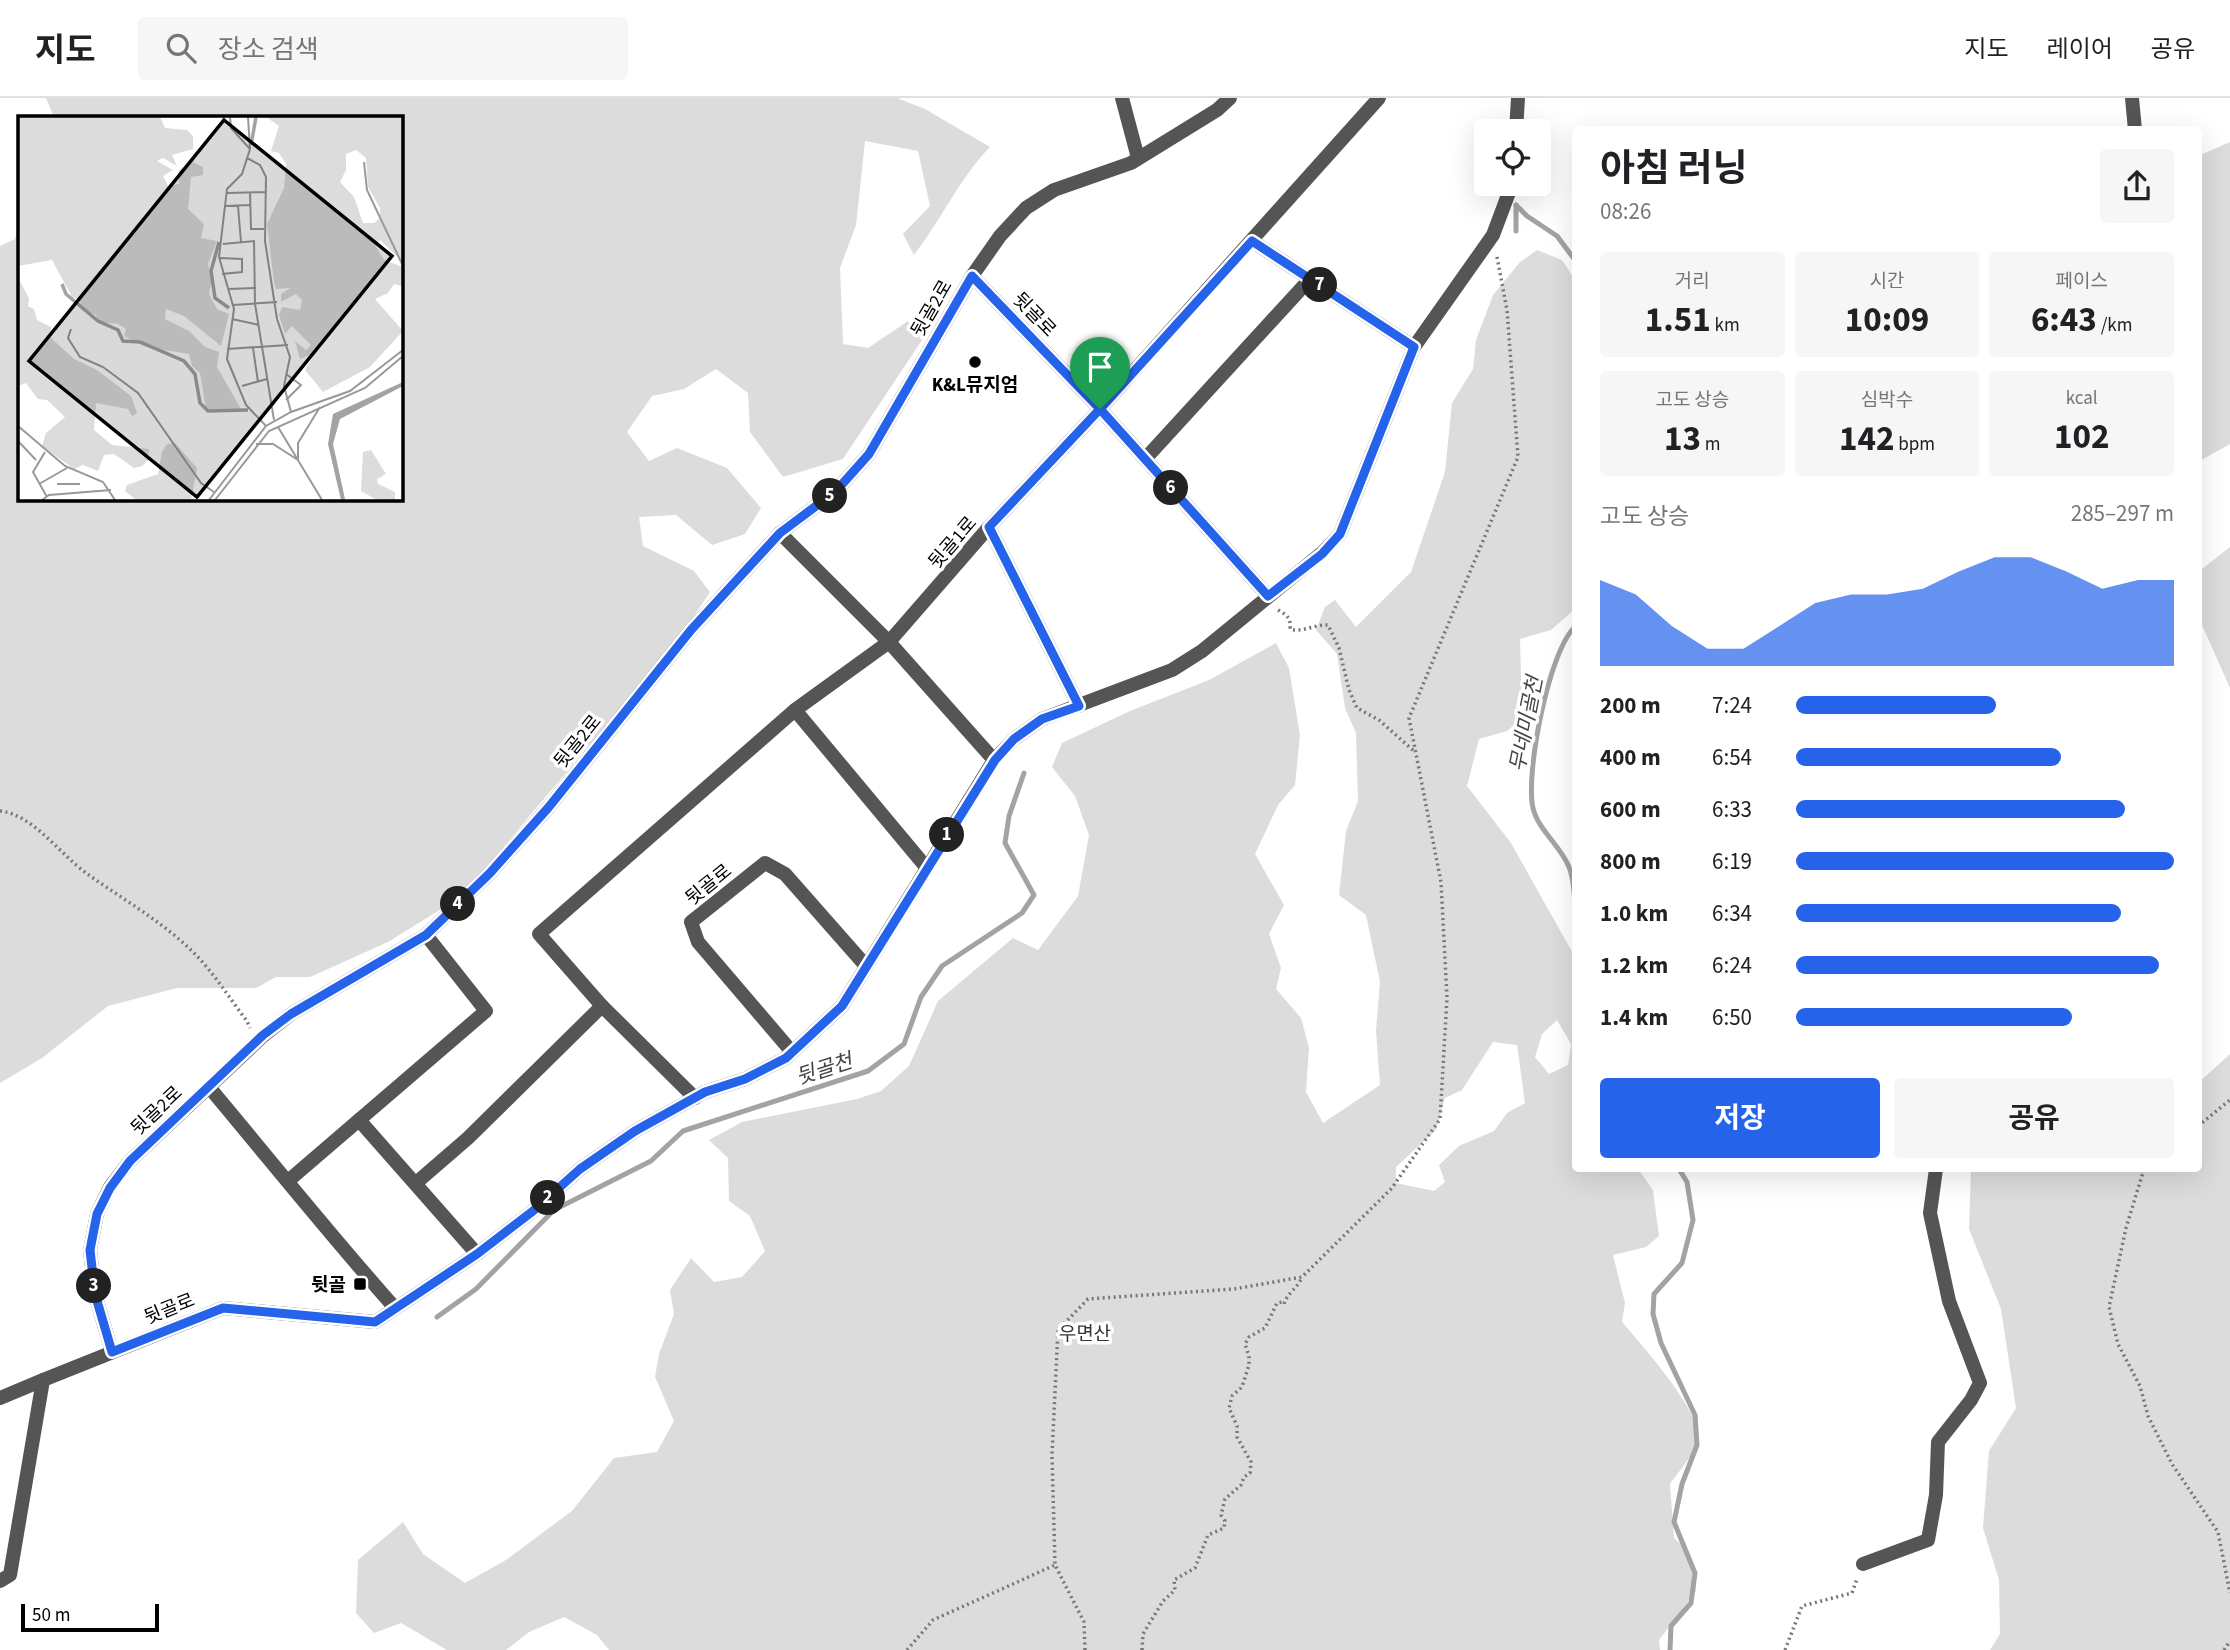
<!DOCTYPE html>
<html lang="ko">
<head>
<meta charset="utf-8">
<style>
	body { margin:0; font-family:"Source Sans 3","Noto Sans KR",sans-serif; background:#f6f6f6; color:#202124; height:100vh; display:flex; flex-direction:column; font-size:26px; white-space:nowrap }
	* { box-sizing:border-box; margin:0 }
	p { font-size:23px; color:#757577 }
	.icon { flex:none; width:38px; height:38px; fill:none; stroke:currentColor; stroke-width:2; stroke-linecap:round; stroke-linejoin:round }
	.map { position:relative; flex:1; overflow:hidden }
	.drawer { position:absolute; left:1572px; top:28px; width:630px; height:1046px; display:flex; flex-direction:column; background:#fff; border-radius:7px; box-shadow:0 7px 28px #0002 }
	.drawer>* { flex:none }
	.fabs { position:absolute; left:1474px; top:21px; display:grid; gap:14px }
	.fabs a { display:grid; place-items:center; width:77px; height:77px; border-radius:7px; background:#fff; box-shadow:0 7px 28px #0002; font-size:35px }
	.scale { position:absolute; left:21px; bottom:18px; width:138px; box-sizing:border-box; padding-left:7px; border:4px solid #000; border-top:0; font-size:19px; line-height:24px; white-space:nowrap; color:#000; -webkit-text-stroke:5px #fff; paint-order:stroke }
	.pin { position:absolute; display:grid; place-items:center; width:60px; height:60px; color:#fff; margin:-72px -30px; border-radius:50% 50% 50% 0; rotate:-45deg; box-shadow:0 0 7px #0007 }
	.pin .icon { rotate:45deg }
	.km { position:absolute; width:35px; height:35px; margin:-18px; border-radius:50%; background:#222; color:#fff; font-size:19px; line-height:35px; text-align:center }
	.round { display:grid; place-items:center; flex:none; width:74px; height:74px; border-radius:7px; background:#f6f6f6 }
	.head { display:flex; align-items:center; justify-content:space-between; height:119px; padding:0 28px }
	h1 { font-size:38px; font-weight:700; line-height:52px }
	.stats { display:grid; grid-template-columns:repeat(3,1fr); gap:10px; height:119px; padding:7px 28px }
	.stats div { display:grid; align-content:center; border-radius:7px; background:#f6f6f6; text-align:center }
	.stats b { font-size:35px; font-weight:700 }
	.stats small { font-size:19px; font-weight:400 }
	.stats p { font-size:19px }
	.chart { height:196px; padding:14px 28px }
	.chart p { display:flex; justify-content:space-between }
	.chart svg { width:100%; height:126px; margin-top:7px; fill:#2563eb; opacity:.7 }
	.primary-button { display:flex; gap:14px; margin-top:auto; padding:14px 28px }
	.primary-button a { flex:1; height:80px; border-radius:7px; background:#2563eb; color:#fff; font-size:28px; font-weight:700; line-height:80px; text-align:center }
	.primary-button a+a { background:#f6f6f6; color:#202124 }
	ul { padding:0 28px; list-style:none; font-size:23px }
	li { display:grid; grid-template-columns:112px 84px 1fr; align-items:center; height:52px }
	li i { height:18px; border-radius:9px; background:#2563eb }
	header { display:flex; align-items:center; gap:42px; box-sizing:border-box; height:98px; padding:0 35px; background:#fff; border-bottom:2px solid #e0e0e0 }
	header strong { font-size:33px }
	nav { display:flex; gap:38px; margin-inline-start:auto; font-size:24px }
	.search { width:490px; height:63px; background:#f6f6f6; display:flex; align-items:center; gap:18px; box-sizing:border-box; padding:0 24px; border-radius:7px; color:#757577; font-size:26px }
	.map>svg:first-child { display:block }
	.green { fill:#dcdcdc; fill-rule:evenodd }
	.lines { fill:none; stroke-linecap:round; stroke-linejoin:round }
	.stream { stroke:#a3a3a3; stroke-width:5 }
	.path { stroke:#777; stroke-width:3.5; stroke-dasharray:2 3.5; stroke-linecap:butt }
	.minor { stroke:#555; stroke-width:14 }
	.route-casing { stroke:#fff; stroke-width:14 }
	.route { stroke:#2563eb; stroke-width:9 }
	.poi-dot { fill:#000; stroke:#fff; stroke-width:2.5 }
	.labels { text-anchor:middle; stroke-width:7; stroke-linejoin:round; paint-order:stroke }
	.street-label { font-size:19px; fill:#000; stroke:#fff }
	.poi-label { font-size:19px; font-weight:bold; fill:#000; stroke:#fff }
	.park-label { font-size:19px; fill:#333; stroke:#fff }
	.water-label { font-size:21px; font-style:italic; fill:#444; stroke:#fff }
	.inset-river { fill:none; stroke:#a3a3a3; stroke-width:3.5 }
	.inset-road { fill:none; stroke:#999; stroke-width:2 }
	.view { fill:#000; fill-opacity:0.15; stroke:#000; stroke-width:3.5 }
	.inset-edge { fill:none; stroke:#000; stroke-width:3.5 }
</style>
</head>
<body>
<header>
<strong>지도</strong>
<div class="search"><svg class="icon" aria-label="search" viewBox="0 0 24 24"><circle cx="10" cy="10" r="6"/><path d="M15 15l6 6"/></svg>장소 검색</div>
<nav><a>지도</a><a>레이어</a><a>공유</a></nav>
</header>
<div class="map">
<svg width="2230" height="1552" viewBox="0 0 2230 1552">
	<rect width="100%" height="100%" fill="#fff"/>
	<g class="green">
		<path d="M46 0H897L925 11 990 49C959 81 941 122 914 157L903 136 930 108 918 53 865 43 856 127 840 170 843 246 868 250 908 223 922 242 843 361 783 379 750 334 748 295 716 271 684 291 652 298 627 334 649 363 677 350 727 370 761 410 745 436 712 447 676 417 639 419 643 448 694 473 710 494 679 541 472 786 451 805 388 844 310 879H276L256 890H177L108 908 42 960 0 985V148L15 141 19 125V401H401V19H54Z"/>
		<polygon points="2230,44 2230,346 2198,364 2198,58"/>
		<path d="M1537 152 1562 162 1575 182V511L1551 532 1520 541 1522 621 1507 633 1479 641 1467 688 1511 745 1575 859V1071H1638L1653 1092 1659 1138 1646 1149 1613 1157 1625 1205 1622 1224C1640 1245 1702 1314 1698 1340 1695 1356 1679 1373 1670 1386L1674 1440 1688 1453 1696 1493 1659 1542 1660 1552H609L597 1537 564 1519 529 1534 506 1552H447L401 1525 374 1535 356 1515 358 1462 403 1424 423 1456 465 1485 506 1462 572 1413 614 1360 657 1354 674 1323 655 1279 659 1256 674 1216 670 1192 691 1160 714 1184 742 1179 765 1153 750 1118 729 1103 728 1060 709 1042 742 1024 857 1001 881 993 909 968 938 903 1013 840 1038 852 1078 798 1089 737 1075 698 1052 669 1062 645 1130 613 1209 582 1276 545 1289 570 1300 637 1295 687 1278 707 1255 756 1284 807 1269 836 1281 870 1276 891 1301 920 1309 950 1306 994 1323 1025 1380 987 1376 933 1380 884 1366 817 1339 797 1346 733 1358 703 1356 635 1345 610 1337 556 1316 532 1325 509 1335 502 1356 529 1411 474 1445 374 1452 305 1473 271 1476 242 1493 197 1520 164ZM1557 922 1571 946 1568 967 1549 976 1535 959 1542 936ZM1493 944 1517 947 1525 1005 1507 1015 1494 1033 1459 1048 1439 1067 1445 1084 1434 1093 1396 1085V1069L1436 1032 1445 1000 1462 992Z"/>
		<polygon points="2230,449 2230,590 2198,518 2198,474"/>
		<polygon points="2230,956 2230,1552 1990,1552 2000,1536 1999,1482 1983,1430 1989,1353 2016,1310 2001,1211 1969,1131 1971,1071 2198,1071 2198,985"/>
	</g>
	<g class="lines">
		<g class="stream">
			<polyline points="1516,107 1527,118 1557,138 1575,162"/>
			<polyline points="1516,133 1516,107"/>
			<path d="M1575 529C1549 552 1525 676 1533 710 1538 732 1561 748 1569 769 1574 780 1574 795 1575 807"/>
			<polyline points="437,1219 476,1191 554,1112 651,1063 683,1033 868,973 904,946 921,899 942,868 1022,815 1034,797 1005,745 1009,718 1024,675"/>
			<polyline points="1670,1552 1671,1528 1691,1505 1695,1475 1674,1424 1682,1386 1697,1347 1695,1317 1661,1245 1653,1216 1654,1196 1682,1165 1693,1122 1687,1084 1679,1071"/>
		</g>
		<g class="path">
			<path d="M1278 512C1287 517 1291 520 1290 531 1302 535 1315 526 1328 527L1339 550 1349 592 1357 610 1379 622 1414 653"/>
			<path d="M0 713C32 716 60 756 86 775 122 801 162 823 194 855 214 875 230 901 247 923L250 930"/>
			<polyline points="2198,1028 2230,1002"/>
			<polyline points="2144,1071 2126,1130 2109,1209 2118,1246 2140,1288 2148,1318 2172,1366 2218,1434 2230,1495"/>
			<polyline points="907,1552 933,1522 1055,1467"/>
			<polyline points="1085,1552 1084,1524 1055,1467 1052,1357 1058,1232 1088,1201 1234,1191 1302,1179 1392,1090 1440,1021 1447,900 1441,784 1409,620 1518,359 1507,212 1497,159"/>
			<path d="M1142 1552 1143 1536 1163 1503 1175 1492 1174 1482 1195 1470 1208 1437 1224 1430 1225 1423 1221 1417 1225 1401 1241 1387 1244 1379 1250 1375 1251 1364 1237 1339V1328L1229 1310 1232 1298 1242 1289 1249 1267V1258L1245 1246 1249 1239 1265 1230 1277 1205 1282 1204 1284 1206C1287 1195 1298 1190 1302 1179"/>
			<polyline points="1785,1552 1802,1508 1852,1495 1857,1481"/>
			<polyline points="2224,1552 2230,1543"/>
		</g>
		<g class="minor">
			<polyline points="1122,0 1138,60"/>
			<polyline points="2132,0 2135,32"/>
			<polyline points="1516,33 1518,0"/>
			<polyline points="1252,143 1414,249"/>
			<polyline points="972,178 1100,311 1268,498"/>
			<polyline points="1145,361 1310,181"/>
			<polyline points="989,429 1079,608"/>
			<polyline points="780,435 889,544 994,662"/>
			<polyline points="795,612 926,769"/>
			<polyline points="792,954 698,844 691,824 765,765 785,776 866,868"/>
			<path d="M209 989C271 1063 331 1138 395 1210"/>
			<polyline points="695,1000 602,908 539,836 795,612 889,544 989,429 1100,311 1379,0"/>
			<polyline points="359,1022 477,1156"/>
			<polyline points="288,1083 486,913 426,837"/>
			<polyline points="416,1085 468,1040 602,908"/>
			<polyline points="112,1254 95,1196 90,1152 97,1116 110,1089 130,1063 263,938 291,916 426,837 490,775 548,710 691,532 780,435 836,393 869,356 972,178 1000,138 1026,110 1054,92 1131,65 1217,12 1230,0"/>
			<polyline points="0,1300 43,1282"/>
			<polyline points="1863,1466 1928,1442 1936,1397 1938,1344 1971,1302 1980,1285 1949,1203 1930,1115 1936,1071"/>
			<polyline points="0,1483 10,1477 43,1282 223,1210 375,1224 477,1156 533,1113 580,1071 635,1033 705,994 745,981 786,960 842,908 994,662 1014,641 1042,621 1172,572 1202,553 1322,455 1340,436 1414,249 1493,137 1508,97 1509,86"/>
		</g>
	</g>
	<g class="lines">
		<defs>
			<polyline id="route" points="1100,311 989,429 1079,608 1042,621 1014,641 995,662 842,908 786,960 745,981 705,994 635,1033 580,1071 533,1113 477,1156 375,1224 223,1210 112,1254 95,1196 90,1152 97,1116 110,1090 130,1063 263,937 291,916 426,837 490,775 548,710 691,532 780,435 836,393 869,356 972,178 1100,311 1268,498 1322,456 1340,436 1414,249 1252,143 1100,311"/>
		</defs>
		<use href="#route" class="route-casing"/>
		<use href="#route" class="route"/>
	</g>
	<g class="poi-dot">
		<circle cx="975" cy="264" r="7"/>
		<rect x="353" y="1179" width="14" height="14" rx="3.5"/>
	</g>
	<g class="labels">
		<g class="street-label">
			<text transform="translate(931 210) rotate(-60)" y="7">뒷골2로</text>
			<text transform="translate(1035 216) rotate(46)" y="7">뒷골로</text>
			<text transform="translate(952 444) rotate(-49)" y="7">뒷골1로</text>
			<text transform="translate(577 643) rotate(-51)" y="7">뒷골2로</text>
			<text transform="translate(708 786) rotate(-39)" y="7">뒷골로</text>
			<text transform="translate(156 1012) rotate(-43)" y="7">뒷골2로</text>
			<text transform="translate(169 1210) rotate(-22)" y="7">뒷골로</text>
		</g>
		<g class="poi-label">
			<text x="975" y="293">K&amp;L뮤지엄</text>
			<text x="346" y="1193" text-anchor="end">뒷골</text>
		</g>
		<g class="park-label">
			<text x="1085" y="1242">우면산</text>
		</g>
		<g class="water-label">
			<text transform="translate(1526 626) rotate(-79)" y="7">무네미골천</text>
			<text transform="translate(824 971) rotate(-18)" y="7">뒷골천</text>
		</g>
	</g>
	<g transform="translate(18 18)">
		<rect width="385" height="385" fill="#fff"/>
		<path d="M0 1H142L147 12 169 14 175 20V33L154 39 159 50 145 42 139 45 155 54 145 60 150 70 161 68V54L175 46 185 51V59L173 61 170 93 186 108 183 122 199 125 190 148 194 162 191 178 199 193 211 198 203 230 166 200 148 193 147 203 171 215 187 231 201 236 199 251 223 293H188L182 257 174 250 171 238 128 231 106 220 108 213 100 208 81 206 78 199 64 193 62 184 54 181 34 144 0 150ZM248 1H385V146L362 124 357 129 366 144 385 151V170L376 168 370 177 357 183 385 215 352 251 305 276 287 254 297 237 282 243 277 225 288 234 293 229 274 210 267 218 261 199 264 191 282 194 284 184 278 178 263 186V178L272 172 258 173 256 166 249 108 266 72 268 48 261 37 253 35 261 10ZM338 34 348 42 350 71 362 92V102L356 107H345L336 81 322 66 328 54V38ZM0 162 11 182 10 190 16 193 19 204 33 211V222L56 243 79 254 113 280 119 297 114 300 110 293 78 287 76 314 94 329 131 333 130 344 124 350 116 352 96 338 86 339 80 355 65 349 56 353 24 330 28 317 47 301 29 284 20 283 8 267 0 270ZM157 327 179 352 173 384H118L107 375 109 369 140 358 144 336 149 328ZM353 334 368 358 359 363 360 368 377 376V384H359L343 375 345 336Z" fill="#dcdcdc" fill-rule="evenodd"/>
		<path d="M385 266V270L322 303 315 328 327 383 323 384 310 328 315 298Z" fill="#a3a3a3"/>
		<path class="inset-river" d="M233 29 238 1M201 126 193 155 197 182 211 192M44 168 48 178 80 205 100 214 105 225 122 226 166 245 177 258 182 287 190 295 230 294"/>
		<path class="inset-road" d="M212 1 213 12 232 33 224 58 209 73 201 141 216 193 209 243 228 289 248 310M230 1 232 33M229 42 242 49 248 61 247 125 259 203 272 241 266 270 273 296M346 46 349 74 385 150M232 76 233 113H246M209 77 248 76M207 90 232 89M220 90 223 126M205 128 236 125 237 188 256 304M202 142 224 143V156L204 158M210 173 238 172M215 189 259 186M214 203 241 209M53 213 50 222 62 241 85 251 120 277 183 367 196 376M235 232 240 266M209 233 270 229M268 258 283 269 268 284M224 270 249 263M0 310 47 350 85 366 97 384M260 311 304 384M0 325 18 344M238 328H255L280 344M27 336 15 356 29 381M280 344V327L302 291M21 368 49 352M39 368H62M24 384 31 379 93 374M191 384 248 310 273 296 332 275 385 234M197 384 251 315 347 272 385 240"/>
		<path class="view" d="M206 4 374 140 179 381 11 245Z"/>
		<rect width="385" height="385" class="inset-edge"/>
	</g>
</svg>
<div class="fabs">
<a><svg class="icon" aria-label="locate" viewBox="0 0 24 24"><circle cx="12" cy="12" r="6"/><path d="M12 2v4M12 18v4M2 12h4M18 12h4"/></svg></a>
</div>
<div class="scale">50 m</div>
<div class="pin" style="left:1100px;top:311px;background:#1e9e55"><svg class="icon" aria-label="arrive" viewBox="0 0 24 24"><path d="M6 21V4h12l-3 4 3 4H6"/></svg></div>
<b class="km" style="left:947px;top:737px">1</b>
<b class="km" style="left:548px;top:1100px">2</b>
<b class="km" style="left:94px;top:1188px">3</b>
<b class="km" style="left:458px;top:806px">4</b>
<b class="km" style="left:830px;top:398px">5</b>
<b class="km" style="left:1171px;top:390px">6</b>
<b class="km" style="left:1320px;top:187px">7</b>
<section class="drawer">
<div class="head"><div><h1>아침 러닝</h1><p>08:26</p></div><a class="round"><svg class="icon" aria-label="share" viewBox="0 0 24 24"><path d="M12 15V3M7 8l5-5 5 5M5 13v7h14v-7"/></svg></a></div>
<div class="stats">
<div><p>거리</p><b>1.51<small> km</small></b></div>
<div><p>시간</p><b>10:09</b></div>
<div><p>페이스</p><b>6:43<small> /km</small></b></div>
</div>
<div class="stats">
<div><p>고도 상승</p><b>13<small> m</small></b></div>
<div><p>심박수</p><b>142<small> bpm</small></b></div>
<div><p>kcal</p><b>102</b></div>
</div>
<div class="chart"><p><span>고도 상승</span>285–297 m</p>
<svg viewBox="0 0 160 44" preserveAspectRatio="none"><path d="M0 44V14L10 19L20 30L30 38L40 38L50 30L60 22L70 19L80 19L90 17L100 11L110 6L120 6L130 11L140 17L150 14L160 14V44z"/></svg>
</div>
<ul>
<li><b>200 m</b>7:24<i style="width:53%"></i></li>
<li><b>400 m</b>6:54<i style="width:70%"></i></li>
<li><b>600 m</b>6:33<i style="width:87%"></i></li>
<li><b>800 m</b>6:19<i style="width:100%"></i></li>
<li><b>1.0 km</b>6:34<i style="width:86%"></i></li>
<li><b>1.2 km</b>6:24<i style="width:96%"></i></li>
<li><b>1.4 km</b>6:50<i style="width:73%"></i></li>
</ul>
<div class="primary-button"><a>저장</a><a>공유</a></div>
</section>
</div>
</body>
</html>
